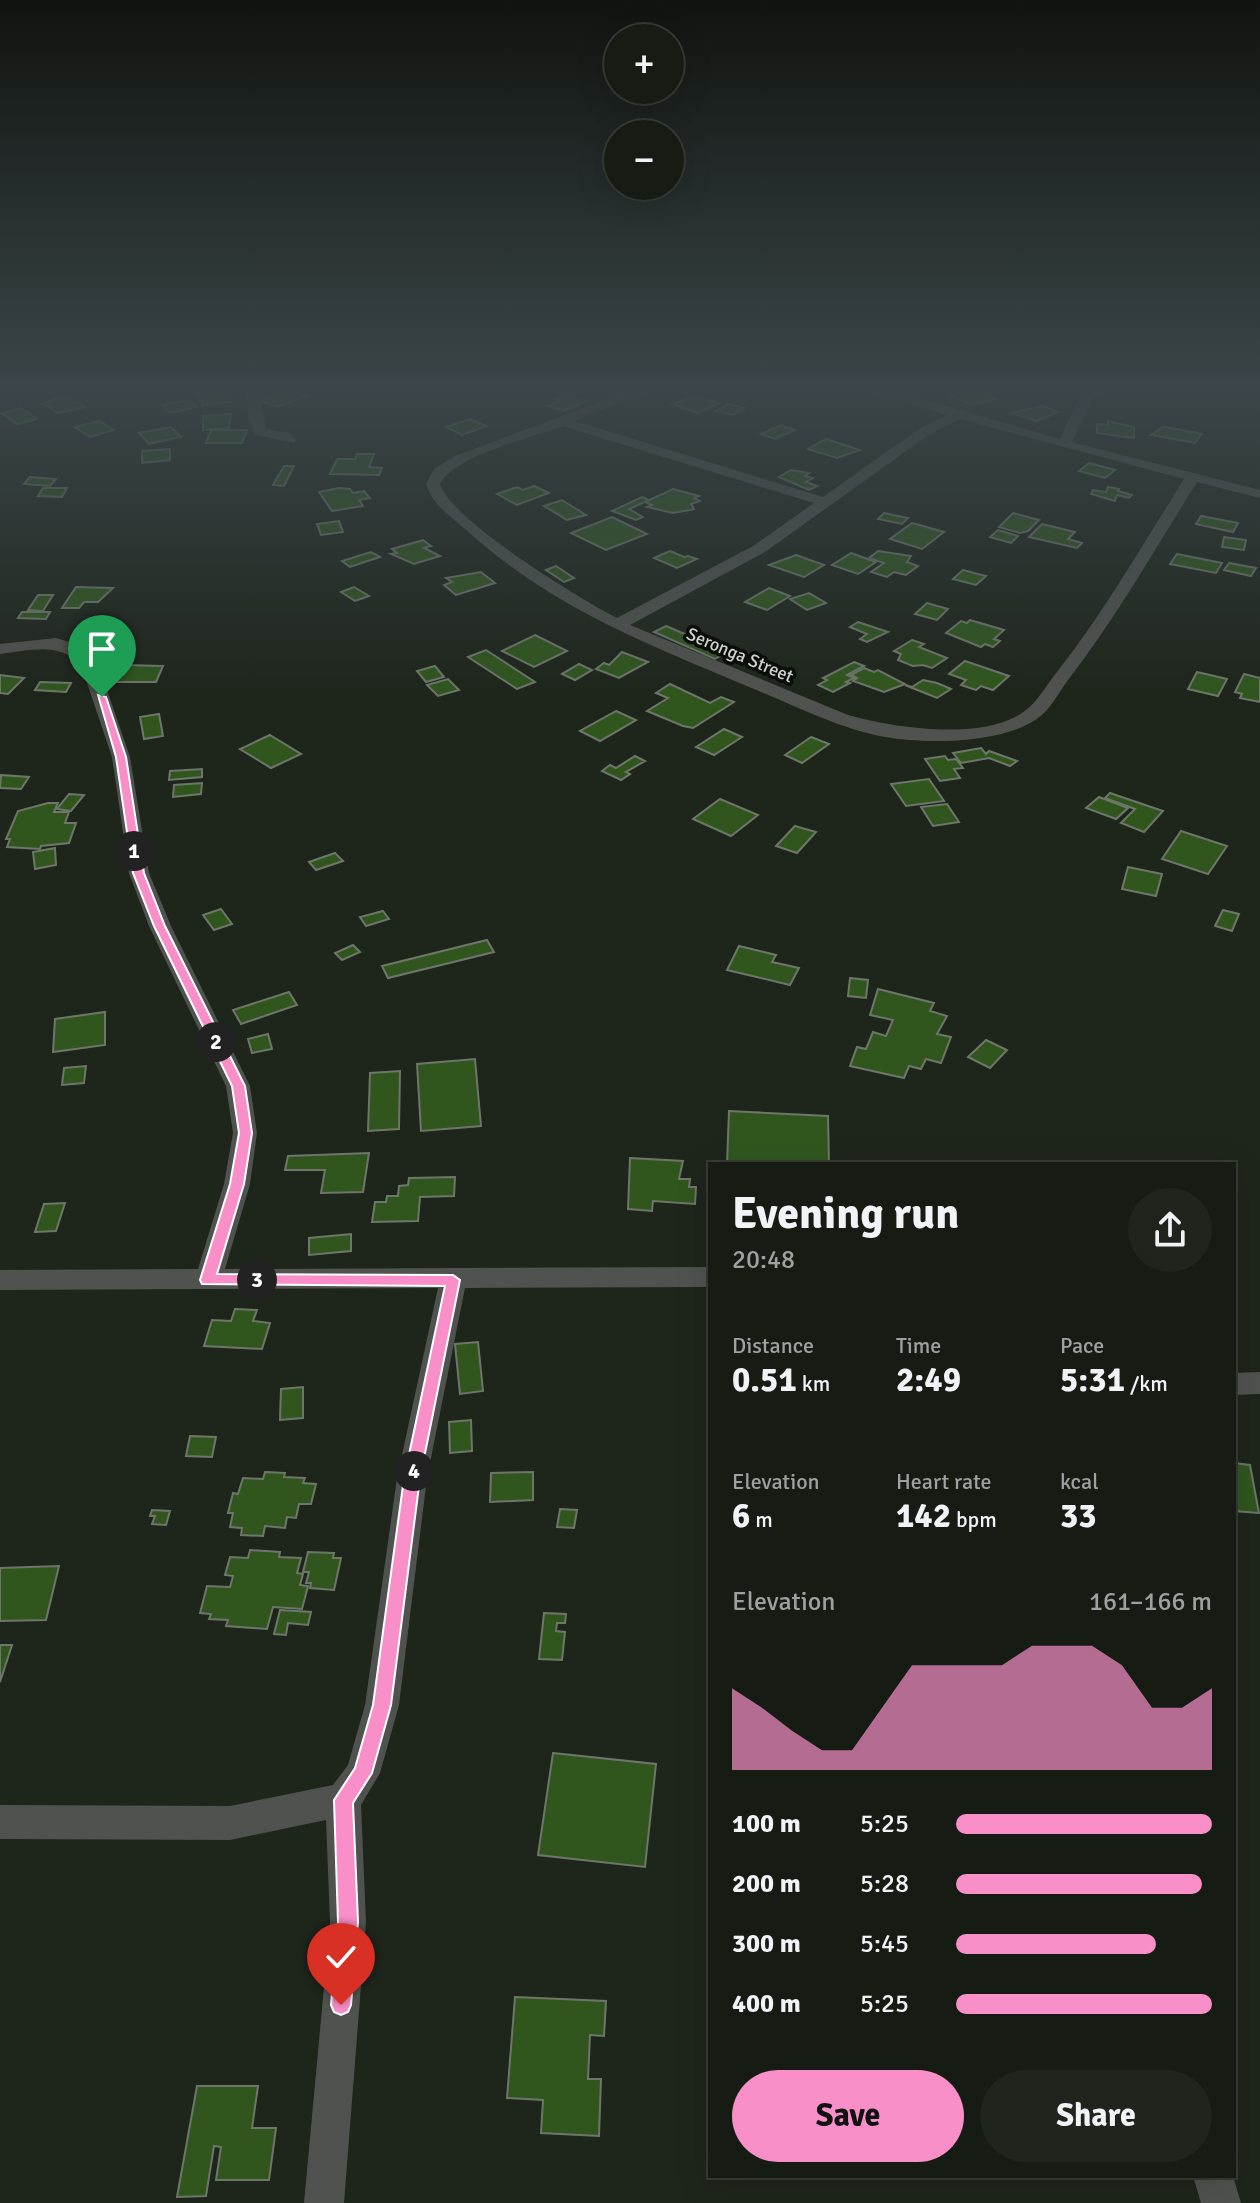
<!DOCTYPE html>
<html lang="en">
<head>
<meta charset="utf-8">
<style>
	body { margin:0; font-family:Signika,sans-serif; background:#1f251d; color:#f1f3f6; height:100vh; display:flex; flex-direction:column; font-size:30px; white-space:nowrap }
	* { box-sizing:border-box; margin:0 }
	p { font-size:26px; color:#9ea1a0 }
	.icon { flex:none; width:44px; height:44px; fill:none; stroke:currentColor; stroke-width:2; stroke-linecap:round; stroke-linejoin:round }
	.map { position:relative; flex:1; overflow:hidden }
	.sheet { position:absolute; left:708px; top:1162px; width:528px; height:1016px; display:flex; flex-direction:column; background:#161c14; border-radius:0px; box-shadow:0 8px 32px #0002,0 0 0 2px #353a34 }
	.sheet>* { flex:none }
	.controls { position:absolute; left:604px; top:24px; display:grid; gap:16px }
	.controls a { display:grid; place-items:center; width:80px; height:80px; border-radius:50%; background:#161c14; box-shadow:0 8px 32px #0002,0 0 0 2px #353a34; font-size:40px }
	.pin { position:absolute; display:grid; place-items:center; width:68px; height:68px; color:#fff; margin:-82px -34px; border-radius:50% 50% 50% 0; rotate:-45deg; box-shadow:0 0 8px #0007 }
	.pin .icon { rotate:45deg }
	.km { position:absolute; width:40px; height:40px; margin:-20px; border-radius:50%; background:#222; color:#fff; font-size:22px; line-height:40px; text-align:center }
	.round { display:grid; place-items:center; flex:none; width:84px; height:84px; border-radius:42px; background:#1f251d }
	.overview { display:flex; align-items:center; justify-content:space-between; height:136px; padding:0 24px }
	h1 { font-size:44px; font-weight:700; line-height:60px }
	.metrics { display:grid; grid-template-columns:repeat(3,1fr); gap:12px; height:136px; padding:8px 24px }
	.metrics div { display:grid; align-content:center }
	.metrics b { font-size:34px; font-weight:700 }
	.metrics small { font-size:22px; font-weight:400 }
	.metrics p { font-size:22px }
	.chart { height:224px; padding:16px 24px }
	.chart p { display:flex; justify-content:space-between }
	.chart svg { width:100%; height:144px; margin-top:8px; fill:#f98fc9; opacity:.7 }
	.action { display:flex; gap:16px; margin-top:auto; padding:16px 24px }
	.action a { flex:1; height:92px; border-radius:48px; background:#f98fc9; color:#111; font-size:32px; font-weight:700; line-height:92px; text-align:center }
	.action a+a { background:#1f251d; color:#f1f3f6 }
	ul { padding:0 24px; list-style:none; font-size:26px }
	li { display:grid; grid-template-columns:128px 96px 1fr; align-items:center; height:60px }
	li i { height:20px; border-radius:10px; background:#f98fc9 }
	.map>svg:first-child { display:block }
	.building { fill:#30561e; stroke:#6e766b; stroke-width:2 }
	.lines { fill:none; stroke-linecap:round; stroke-linejoin:round }
	.minor { fill:#4f524e; fill-rule:evenodd }
	.route { fill:#f98fc9; stroke:#fff; stroke-width:2 }
	.labels { text-anchor:middle; stroke-width:7; stroke-linejoin:round; paint-order:stroke }
	.far-street-label { font-size:18px; fill:#d0d4ce; stroke:#0a0d09 }
</style>
</head>
<body>
<div class="map">
<svg width="1260" height="2203" viewBox="0 0 1260 2203">
	<rect width="100%" height="100%" fill="#1e251b"/>
	<g class="building">
		<polygon points="285,388 308,396 278,407 261,401"/>
		<polygon points="972,389 997,399 971,405 950,396"/>
		<polygon points="228,391 232,402 203,405 199,394"/>
		<polygon points="566,394 587,401 564,411 548,406 562,400 555,399"/>
		<polygon points="66,396 85,407 58,413 42,403"/>
		<polygon points="696,396 719,403 698,413 672,404"/>
		<polygon points="188,400 197,407 170,413 162,405"/>
		<polygon points="728,404 745,408 733,415 716,411"/>
		<polygon points="1042,406 1058,412 1037,421 1011,413"/>
		<polygon points="21,408 37,419 17,424 1,413"/>
		<polygon points="231,414 229,428 203,430 203,416"/>
		<polygon points="470,419 486,426 462,435 446,427"/>
		<polygon points="99,421 114,430 90,437 75,427"/>
		<polygon points="1108,421 1134,427 1134,438 1097,433 1097,424 1108,425"/>
		<polygon points="781,425 795,430 775,439 761,434"/>
		<polygon points="171,427 181,437 149,444 139,433"/>
		<polygon points="1163,427 1171,428 1202,434 1195,443 1151,435"/>
		<polygon points="211,430 247,430 242,443 206,443"/>
		<polygon points="826,439 860,450 837,458 808,449"/>
		<polygon points="170,449 170,460 142,463 142,451"/>
		<polygon points="357,454 374,454 369,467 382,468 379,475 330,474 337,459 355,459"/>
		<polygon points="1089,463 1115,470 1105,478 1079,471"/>
		<polygon points="284,466 294,466 284,486 273,485"/>
		<polygon points="791,470 809,473 805,476 813,478 806,482 817,486 809,490 779,477"/>
		<polygon points="30,477 56,479 50,486 24,484"/>
		<polygon points="534,486 549,493 517,505 497,494 517,487 523,490"/>
		<polygon points="1108,487 1119,489 1118,491 1132,495 1129,498 1117,495 1115,501 1091,494 1093,490 1106,492"/>
		<polygon points="43,488 67,488 62,497 38,496"/>
		<polygon points="339,488 350,489 353,493 364,491 370,498 359,500 363,506 332,511 319,492"/>
		<polygon points="673,489 699,496 694,498 700,501 691,504 694,509 690,510 673,513 647,507 652,505 645,502"/>
		<polygon points="642,497 649,500 629,509 643,517 636,520 612,511"/>
		<polygon points="562,500 586,515 567,520 544,506"/>
		<polygon points="884,513 908,518 902,524 878,519"/>
		<polygon points="1013,513 1039,520 1028,531 1020,533 999,527"/>
		<polygon points="1201,516 1238,523 1233,532 1196,524"/>
		<polygon points="612,517 647,534 606,550 571,533"/>
		<polygon points="339,521 343,532 321,535 317,524"/>
		<polygon points="912,523 944,532 922,549 890,539"/>
		<polygon points="1042,524 1075,532 1068,539 1082,543 1077,548 1029,537"/>
		<polygon points="998,530 1018,536 1011,543 990,537"/>
		<polygon points="1224,537 1246,540 1244,550 1222,547"/>
		<polygon points="423,540 431,546 424,548 440,556 414,564 391,554 397,553 392,549"/>
		<polygon points="670,551 684,557 688,556 697,559 677,568 654,558"/>
		<polygon points="878,551 911,556 907,562 918,566 906,575 894,572 887,577 871,572 884,563 869,558"/>
		<polygon points="371,552 380,557 350,567 342,561"/>
		<polygon points="851,553 876,562 858,574 832,565"/>
		<polygon points="1177,554 1222,563 1216,573 1170,564"/>
		<polygon points="796,555 824,565 804,577 769,565"/>
		<polygon points="1229,563 1256,568 1251,576 1224,570"/>
		<polygon points="556,566 574,578 564,582 546,570"/>
		<polygon points="963,570 986,576 976,585 953,579"/>
		<polygon points="481,572 495,583 456,595 444,585 452,582 446,578"/>
		<polygon points="76,587 113,588 98,602 84,602 79,608 62,608"/>
		<polygon points="354,587 369,596 355,601 341,592"/>
		<polygon points="769,588 790,596 767,610 745,602"/>
		<polygon points="809,593 826,603 807,610 790,599"/>
		<polygon points="38,595 53,595 43,611 28,610"/>
		<polygon points="927,603 948,609 937,620 915,614"/>
		<polygon points="22,612 50,612 46,619 18,618"/>
		<polygon points="970,620 1004,630 994,639 1000,641 993,647 985,644 981,647 946,633 961,621 967,623"/>
		<polygon points="858,622 888,632 867,642 860,639 867,634 850,627"/>
		<polygon points="666,626 727,652 715,659 654,632"/>
		<polygon points="535,635 567,651 534,667 502,651"/>
		<polygon points="912,640 924,644 919,647 947,658 932,668 923,665 913,666 898,660 901,654 894,651"/>
		<polygon points="486,650 535,682 517,689 468,657"/>
		<polygon points="622,652 648,662 619,678 596,669 604,663 609,665"/>
		<polygon points="965,661 1009,676 993,690 981,686 976,690 961,685 966,680 949,674"/>
		<polygon points="854,662 864,666 847,675 854,678 846,682 850,683 833,692 818,685 827,680 823,678"/>
		<polygon points="579,664 592,670 575,680 562,674"/>
		<polygon points="124,665 163,666 156,682 116,682"/>
		<polygon points="435,666 444,677 426,682 417,671"/>
		<polygon points="864,668 874,672 878,670 905,684 884,692 853,681 857,678 851,675"/>
		<polygon points="1197,672 1227,679 1218,696 1188,689"/>
		<polygon points="1244,674 1260,678 1260,702 1240,698 1242,694 1235,692"/>
		<polygon points="0,675 24,678 8,694 0,693"/>
		<polygon points="448,679 459,690 438,696 427,685"/>
		<polygon points="923,680 937,683 951,689 937,698 905,685 912,687"/>
		<polygon points="40,682 71,683 66,692 35,690"/>
		<polygon points="670,684 710,703 721,697 734,702 693,728 683,726 647,711 668,698 656,693"/>
		<polygon points="616,711 636,720 600,741 580,731"/>
		<polygon points="159,714 163,736 144,739 140,717"/>
		<polygon points="724,729 742,737 714,755 696,747"/>
		<polygon points="270,735 301,754 271,768 240,749"/>
		<polygon points="811,737 829,744 802,763 785,755"/>
		<polygon points="981,748 986,754 989,751 1017,761 1010,766 989,758 961,763 953,753"/>
		<polygon points="635,756 645,761 626,772 630,774 621,780 602,771 610,765 616,768"/>
		<polygon points="945,756 948,760 956,759 963,768 954,769 960,778 940,781 925,759"/>
		<polygon points="202,769 202,777 169,780 170,771"/>
		<polygon points="1,775 29,777 21,789 0,788"/>
		<polygon points="929,779 944,801 906,806 891,784"/>
		<polygon points="202,783 201,794 173,797 174,785"/>
		<polygon points="1110,793 1154,808 1163,811 1144,832 1121,823 1135,809 1105,798"/>
		<polygon points="69,794 84,795 71,811 57,809"/>
		<polygon points="1099,797 1128,808 1116,819 1086,808"/>
		<polygon points="720,799 758,815 731,836 693,819"/>
		<polygon points="48,803 58,803 54,812 69,812 65,823 76,823 69,843 41,846 40,849 7,847 10,839 6,839 18,811"/>
		<polygon points="947,804 959,822 933,826 921,807"/>
		<polygon points="795,826 816,832 797,853 776,846"/>
		<polygon points="1181,831 1227,846 1208,874 1162,859"/>
		<polygon points="55,848 56,865 35,869 33,852"/>
		<polygon points="335,853 343,861 316,870 309,862"/>
		<polygon points="1128,867 1162,874 1156,896 1122,889"/>
		<polygon points="221,909 232,924 214,930 203,915"/>
		<polygon points="1223,910 1239,914 1232,931 1215,926"/>
		<polygon points="383,911 389,919 366,926 360,917"/>
		<polygon points="487,940 494,952 388,978 382,966"/>
		<polygon points="353,945 360,952 342,960 335,953"/>
		<polygon points="739,946 776,955 772,962 799,968 790,985 727,970"/>
		<polygon points="850,978 868,980 866,998 848,996"/>
		<polygon points="878,989 934,1003 930,1011 947,1016 937,1034 951,1037 941,1063 926,1059 921,1069 909,1066 904,1078 850,1066 857,1047 866,1049 873,1032 886,1036 893,1020 870,1015"/>
		<polygon points="289,992 297,1005 241,1024 233,1010"/>
		<polygon points="105,1012 105,1045 53,1052 55,1019"/>
		<polygon points="268,1034 272,1049 252,1053 248,1039"/>
		<polygon points="986,1040 1007,1050 990,1068 968,1057"/>
		<polygon points="475,1059 481,1126 421,1131 417,1064"/>
		<polygon points="86,1066 84,1083 62,1085 64,1068"/>
		<polygon points="400,1071 399,1129 368,1131 370,1073"/>
		<polygon points="729,1111 828,1116 829,1164 727,1164"/>
		<polygon points="369,1153 363,1192 321,1193 325,1170 285,1170 288,1156"/>
		<polygon points="630,1158 683,1161 679,1179 690,1179 689,1187 696,1187 695,1204 653,1201 652,1211 628,1209"/>
		<polygon points="455,1177 454,1196 420,1197 418,1221 372,1222 375,1202 386,1202 387,1196 398,1196 399,1186 408,1185 409,1178"/>
		<polygon points="65,1203 56,1231 35,1232 44,1204"/>
		<polygon points="351,1234 351,1251 309,1255 309,1238"/>
		<polygon points="235,1309 257,1310 253,1321 270,1323 262,1349 204,1346 212,1320 231,1321"/>
		<polygon points="478,1342 483,1391 460,1394 455,1344"/>
		<polygon points="303,1387 303,1418 280,1420 281,1389"/>
		<polygon points="471,1420 472,1451 450,1453 449,1422"/>
		<polygon points="190,1436 216,1437 212,1457 186,1456"/>
		<polygon points="1234,1463 1250,1465 1259,1513 1234,1511"/>
		<polygon points="265,1472 285,1473 284,1477 305,1478 303,1483 316,1484 311,1504 299,1504 296,1518 287,1517 285,1528 265,1526 263,1536 241,1535 242,1528 230,1527 233,1513 228,1513 233,1493 238,1494 243,1478 263,1479"/>
		<polygon points="533,1472 533,1500 490,1502 491,1473"/>
		<polygon points="560,1509 577,1510 574,1528 557,1527"/>
		<polygon points="152,1510 170,1511 166,1525 152,1524 155,1516 150,1516"/>
		<polygon points="250,1550 280,1552 279,1557 301,1558 297,1573 303,1574 300,1585 308,1586 302,1609 273,1607 267,1629 226,1626 228,1620 209,1619 211,1614 200,1613 207,1586 230,1587 233,1576 225,1575 230,1557 248,1558"/>
		<polygon points="308,1552 334,1553 333,1558 341,1558 334,1590 310,1588 311,1583 306,1583 309,1572 303,1572"/>
		<polygon points="59,1566 46,1620 0,1621 0,1568"/>
		<polygon points="280,1610 311,1612 308,1625 288,1623 286,1635 274,1634"/>
		<polygon points="544,1613 566,1614 565,1623 557,1623 556,1631 565,1632 562,1660 539,1659"/>
		<polygon points="0,1645 12,1645 0,1682"/>
		<polygon points="553,1753 656,1764 645,1867 538,1855"/>
		<polygon points="515,1997 606,2001 604,2036 590,2035 588,2079 601,2079 599,2136 541,2133 543,2100 507,2098"/>
		<polygon points="197,2086 258,2086 252,2128 276,2128 269,2180 216,2180 221,2147 214,2146 206,2196 177,2197"/>
	</g>
	<g class="lines">
		<g class="minor">
			<polygon points="244,386 258,386 266,429 290,433 296,440 294,443 256,435 249,421"/>
			<path d="M642 386H659L575 421 823 497 920 428 947 415 860 389 859 386H877L1060 439 1079 399 1090 386H1103L1092 400 1072 442 1260 490V498L1197 482C1155 549 1116 618 1068 680 1059 692 1050 710 1038 718 1003 744 926 744 885 737 840 729 796 706 754 689 647 644 552 608 465 529 449 515 432 504 426 484L434 469 455 456ZM960 419 1184 479C1143 544 1104 612 1057 672 1047 684 1038 701 1026 710 986 742 894 728 848 715L630 625 765 552 930 434ZM563 426 814 503 753 546 617 618C579 598 453 522 440 484 454 456 532 437 563 426Z"/>
			<path d="M56 638 82 646 98 664 130 757 149 873 171 926 250 1086 257 1133 250 1184 225 1269 710 1267V1287L465 1288 427 1478 399 1705 380 1773 361 1805 366 1922 344 2203H304L330 1922 326 1820 230 1840 0 1839V1805L230 1806 333 1785 348 1765 365 1705 397 1478 438 1288 0 1290V1270L198 1269 224 1184 233 1133 226 1086 149 926 129 873 112 757 81 665C58 641 30 651 0 654V644Z"/>
			<polygon points="1260,1372 1260,1394 1234,1395 1234,1373"/>
			<polygon points="1193,2176 1233,2176 1241,2203 1201,2203"/>
		</g>
	</g>
	<linearGradient id="sky" x2="0" y2="1"><stop stop-color="#10140f"/><stop offset="0.56" stop-color="#3b464a"/><stop offset="1" stop-color="#3b464a" stop-opacity="0"/></linearGradient>
	<rect width="1260" height="694" fill="url(#sky)"/>
	<polygon class="route" points="98,695 106,697 126,757 144,873 165,926 245,1086 252,1133 244,1184 217,1274 453,1275 460,1280 420,1478 391,1705 372,1773 353,1803 358,1922 351,2005 348,2012 341,2015 334,2012 331,2005 338,1922 334,1800 355,1768 373,1705 404,1478 445,1286 202,1284 200,1280 230,1184 239,1133 232,1086 154,926 133,873 116,757"/>
	<g class="labels">
		<g class="far-street-label">
			<text transform="translate(740 655) rotate(23)" y="6">Seronga Street</text>
		</g>
	</g>
</svg>
<div class="controls">
<a>+</a>
<a>−</a>
</div>
<div class="pin" style="left:102px;top:697px;background:#1e9e55"><svg class="icon" aria-label="arrive" viewBox="0 0 24 24"><path d="M6 21V4h12l-3 4 3 4H6"/></svg></div>
<div class="pin" style="left:341px;top:2005px;background:#d93025"><svg class="icon" aria-label="check" viewBox="0 0 24 24"><path d="M5 12l5 5 9-10"/></svg></div>
<b class="km" style="left:134px;top:851px">1</b>
<b class="km" style="left:216px;top:1042px">2</b>
<b class="km" style="left:257px;top:1280px">3</b>
<b class="km" style="left:414px;top:1471px">4</b>
<section class="sheet">
<div class="overview"><div><h1>Evening run</h1><p>20:48</p></div><a class="round"><svg class="icon" aria-label="share" viewBox="0 0 24 24"><path d="M12 15V3M7 8l5-5 5 5M5 13v7h14v-7"/></svg></a></div>
<div class="metrics">
<div><p>Distance</p><b>0.51<small> km</small></b></div>
<div><p>Time</p><b>2:49</b></div>
<div><p>Pace</p><b>5:31<small> /km</small></b></div>
</div>
<div class="metrics">
<div><p>Elevation</p><b>6<small> m</small></b></div>
<div><p>Heart rate</p><b>142<small> bpm</small></b></div>
<div><p>kcal</p><b>33</b></div>
</div>
<div class="chart"><p><span>Elevation</span>161–166 m</p>
<svg viewBox="0 0 160 44" preserveAspectRatio="none"><path d="M0 44V19L10 25L20 32L30 38L40 38L50 25L60 12L70 12L80 12L90 12L100 6L110 6L120 6L130 12L140 25L150 25L160 19V44z"/></svg>
</div>
<ul>
<li><b>100 m</b>5:25<i style="width:100%"></i></li>
<li><b>200 m</b>5:28<i style="width:96%"></i></li>
<li><b>300 m</b>5:45<i style="width:78%"></i></li>
<li><b>400 m</b>5:25<i style="width:100%"></i></li>
</ul>
<div class="action"><a>Save</a><a>Share</a></div>
</section>
</div>
</body>
</html>
